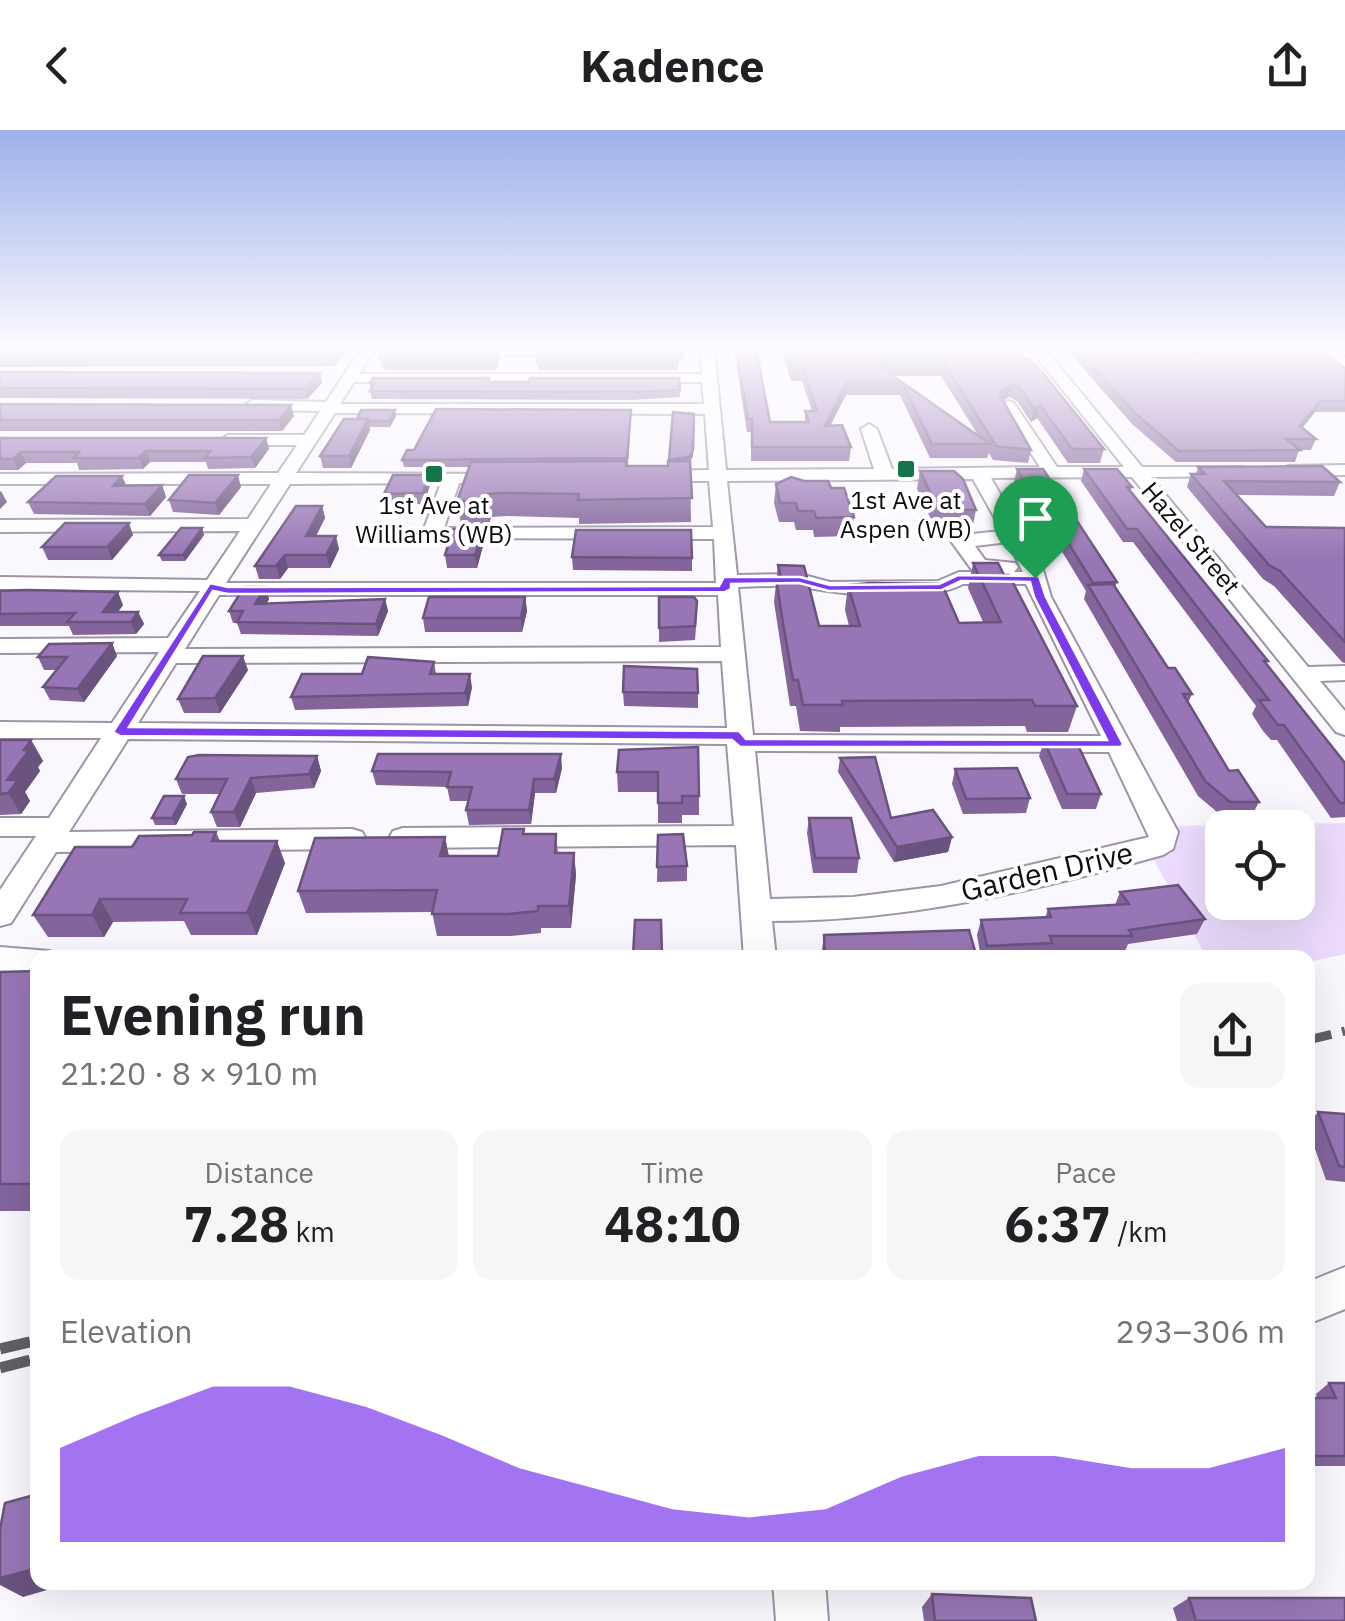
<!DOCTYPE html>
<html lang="en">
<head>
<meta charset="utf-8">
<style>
	body { margin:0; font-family:"IBM Plex Sans",sans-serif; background:#f6f6f6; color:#202124; height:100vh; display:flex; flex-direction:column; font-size:38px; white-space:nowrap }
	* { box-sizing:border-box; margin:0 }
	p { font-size:32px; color:#757577 }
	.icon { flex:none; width:55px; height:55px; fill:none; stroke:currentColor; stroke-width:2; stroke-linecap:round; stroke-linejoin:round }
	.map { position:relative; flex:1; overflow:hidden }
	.sheet { position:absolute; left:30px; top:820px; width:1285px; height:640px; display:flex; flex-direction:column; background:#fff; border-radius:20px; box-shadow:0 10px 40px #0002 }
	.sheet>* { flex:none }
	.controls { position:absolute; left:1205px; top:680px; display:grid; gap:20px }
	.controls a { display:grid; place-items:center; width:110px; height:110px; border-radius:20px; background:#fff; box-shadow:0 10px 40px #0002; font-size:50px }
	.pin { position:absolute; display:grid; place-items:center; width:85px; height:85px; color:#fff; margin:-102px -42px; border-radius:50% 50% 50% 0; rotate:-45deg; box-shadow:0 0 10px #0007 }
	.pin .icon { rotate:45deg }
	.round { display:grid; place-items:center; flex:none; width:105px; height:105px; border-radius:20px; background:#f6f6f6 }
	.overview { display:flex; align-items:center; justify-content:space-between; height:170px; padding:0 30px }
	h1 { font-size:55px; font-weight:700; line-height:75px }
	.stats { display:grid; grid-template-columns:repeat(3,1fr); gap:15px; height:170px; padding:10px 30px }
	.stats div { display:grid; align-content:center; border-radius:20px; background:#f6f6f6; text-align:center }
	.stats b { font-size:50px; font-weight:700 }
	.stats small { font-size:28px; font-weight:400 }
	.stats p { font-size:28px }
	.chart { height:280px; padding:20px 30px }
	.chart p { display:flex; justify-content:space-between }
	.chart svg { width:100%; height:180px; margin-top:10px; fill:#7c3aed; opacity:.7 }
	header { display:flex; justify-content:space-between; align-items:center; height:130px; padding:0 30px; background:#fff; font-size:45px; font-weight:700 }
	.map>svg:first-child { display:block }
	.green { fill:#ecdbfc; fill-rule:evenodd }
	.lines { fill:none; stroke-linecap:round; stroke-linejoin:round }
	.minor-casing { stroke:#9d95a6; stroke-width:4 }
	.minor { fill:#fff; fill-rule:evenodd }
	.rail-far1 { stroke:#625f65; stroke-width:9; stroke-dasharray:24 11; stroke-linecap:butt }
	.rail { stroke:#625f65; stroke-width:11; stroke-dasharray:31 15; stroke-linecap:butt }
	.wall { fill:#83659c; fill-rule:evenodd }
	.shaded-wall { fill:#6a537f }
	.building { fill:#9876b5; stroke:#6a537f; stroke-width:2.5 }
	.route { fill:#7c3aed; stroke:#fff; stroke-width:2.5; fill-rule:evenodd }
	.poi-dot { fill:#14744a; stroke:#fff; stroke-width:4 }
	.labels { text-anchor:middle; stroke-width:8; stroke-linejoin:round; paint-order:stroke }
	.far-poi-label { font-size:25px; fill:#0e0b11; stroke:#fff }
	.far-street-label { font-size:25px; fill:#0e0b11; stroke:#fff }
	.street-label { font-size:30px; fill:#0e0b11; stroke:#fff }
</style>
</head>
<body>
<header><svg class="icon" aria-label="back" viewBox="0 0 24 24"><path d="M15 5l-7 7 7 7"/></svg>Kadence<svg class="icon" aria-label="share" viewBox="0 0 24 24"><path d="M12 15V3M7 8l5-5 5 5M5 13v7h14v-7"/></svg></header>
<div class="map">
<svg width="1345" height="1491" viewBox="0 0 1345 1491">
	<rect width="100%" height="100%" fill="#fbf7fe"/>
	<path class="green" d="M1345 693V824L1308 832V828L1206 827 1153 728 1170 724 1178 712 1171 696ZM1222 698H1298V772H1222Z"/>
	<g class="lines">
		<defs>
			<g id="minor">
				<path d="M361 219H375L359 244H702L700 219H714L726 340 874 339 861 299 869 294 877 299 892 339 1040 337 1000 276 1008 271 1014 273 1057 337H1124L1030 219H1045L1142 337H1243V345L1237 346 1151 347 1308 537 1345 536V550L1320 551 1345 581V605L1336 602 1132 347 991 348 1043 440 1051 467 1178 702 1173 719 1163 725C1034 761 907 791 772 791L776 828H744L736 715 403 718 393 715 389 708 393 701 403 698 734 696 727 614 128 609 69 702 352 699 362 702 366 709 362 716 352 719 56 722 11 793 0 796V760L36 706H0V688H49L101 608H0V592L112 593 159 522 0 523V509L168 508 200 461 0 459V447L207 450 240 401 0 402V390L248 389 271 354H0V344L278 343 297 315H228L220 310 228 305H304L320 281 253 280 245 275 253 270 326 272ZM354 252H702L704 274H340ZM335 283 705 284 709 340 653 341 644 346 653 351H709L713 397 444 398 459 353H507L513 352V344L296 343ZM973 349 1002 401 961 405 951 411 972 440 977 442H959L938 451 830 452 800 444 737 445 727 351ZM441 353 422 404 425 408 714 409 716 453H226L290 354ZM1008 412 1023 442H1014L1018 437 1015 433 985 430 975 416ZM963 454H1026L1101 606 753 605 738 457C758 457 781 454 801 457 844 464 923 475 963 454ZM219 465H718L721 517 185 519ZM722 531 727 598 138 593 176 533ZM755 621 1109 622 1149 707 941 756 853 767 770 769Z"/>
				<polygon points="454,219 585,219 586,221 579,225 460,225"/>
				<polygon points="1317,219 1333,219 1345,227 1345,238"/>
				<polygon points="1345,335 1345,345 1288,346 1279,341 1288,336"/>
				<polygon points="0,817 50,821 53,828 38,828 38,842 0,841"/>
				<polygon points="1345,1137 1345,1179 1308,1194 1308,1152"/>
				<polygon points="773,1452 825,1452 828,1491 776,1491"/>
			</g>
		</defs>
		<use href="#minor" class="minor-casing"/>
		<use href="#minor" class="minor"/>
		<polyline class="rail-far1" points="1308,910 1345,901"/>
		<g class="rail">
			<polyline points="0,1219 38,1210"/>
			<polyline points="0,1238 38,1228"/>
		</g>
	</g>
	<g class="wall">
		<polygon points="0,219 347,219 335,236 0,237"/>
		<polygon points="684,219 684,231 678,231 678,240 538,240 537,232"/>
		<path d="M734 219H756L770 292H805V281H812L802 251H791L781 219H1017L1104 319 1100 333H1068L1037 288 1031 292 1017 271 1009 267 1003 271 1031 320 1028 333 993 330 989 323 987 328H930L900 265H846L830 296 851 317 849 331H751V302H747ZM894 246H941L978 305Z"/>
		<polygon points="1066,219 1137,219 1143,224 1192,224 1186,219 1318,219 1345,238 1345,282 1315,282 1302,298 1316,309 1311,320 1299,320 1295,332 1176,332 1132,294"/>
		<polygon points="499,220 500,229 496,240 385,240 381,235 379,226"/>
		<polygon points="0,242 320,243 322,253 307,269 0,268"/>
		<polygon points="489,248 490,252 679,248 680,267 632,270 372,269 370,261 370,253"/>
		<polygon points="0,274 294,286 282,301 0,301"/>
		<polygon points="395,280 396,286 390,297 370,297 370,300 351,338 323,338 320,326 357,289"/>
		<polygon points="694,284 693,326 690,331 691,392 579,394 579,388 507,386 491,387 489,394 461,394 457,371 469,337 404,337 402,330 414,320 631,287 628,336 668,336 669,331"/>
		<polygon points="0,308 266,308 269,319 255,338 208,339 206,332 150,332 143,339 79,340 77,333 26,333 18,340 0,340"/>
		<polygon points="1198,337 1340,352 1334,366 1237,365 1266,397 1345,398 1345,533 1342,532 1274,456 1263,449 1187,357 1191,344 1196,344"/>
		<polygon points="1017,339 1117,452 1115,457 1168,538 1192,564 1188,573 1229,641 1259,672 1251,687 1223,687 1198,666 1084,469 1086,461 1033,374 1027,373 1014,352"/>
		<polygon points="1084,339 1132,357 1130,361 1268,531 1266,534 1345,633 1345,687 1331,688 1277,610 1271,610 1263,601 1252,584 1256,576 1133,412 1123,412 1081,351"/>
		<polygon points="920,341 976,380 972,399 935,398 917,359"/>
		<polygon points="122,346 126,356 162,355 166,367 150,386 34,384 28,372"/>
		<polygon points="804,351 831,358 854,387 851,406 814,407 813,400 796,400 794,392 779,392 774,373 776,354"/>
		<polygon points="430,355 424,374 386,374 384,364"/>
		<polygon points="241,357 219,385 173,382 169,370"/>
		<polygon points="322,376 325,388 316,406 339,419 330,438 288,438 280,449 259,449 255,436"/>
		<polygon points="202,398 204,405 185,431 162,431 159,425"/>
		<polygon points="483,399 484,412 477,438 447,438 445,425"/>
		<polygon points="133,405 112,430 48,430 42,417"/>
		<polygon points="572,427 692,428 692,441 573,440"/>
		<polygon points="973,433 1077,576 1068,602 1027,602 1025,596 840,597 840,602 800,601 796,576 790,576 774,472 778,435 819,496 849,496 845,480 848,455 959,493 983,492 968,458"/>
		<polygon points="265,457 269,469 266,474 385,469 388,481 378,506 241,504 237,493 233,493 229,481"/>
		<polygon points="0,461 123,475 118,482 138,482 144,494 136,504 73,505 69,496 0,496"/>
		<polygon points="525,467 527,481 522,502 425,502 423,488"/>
		<polygon points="659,467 697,485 695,510 659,512"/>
		<polygon points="112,513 117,526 84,572 50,570 43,557 57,540 44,540 38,527"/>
		<polygon points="434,532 436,544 472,557 468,576 295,580 291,567 362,544"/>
		<polygon points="248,540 220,583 184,583 178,569"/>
		<polygon points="623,562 698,563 698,578 624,576"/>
		<polygon points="0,610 31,610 43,631 38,637 40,641 25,662 30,671 21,684 0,685"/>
		<polygon points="1044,611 1101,664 1096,679 1062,679 1039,626"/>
		<polygon points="619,620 699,666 699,685 682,685 682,693 658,693 658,662 618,662 617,642"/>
		<polygon points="317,626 321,641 314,658 256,663 240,697 217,697 211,682 220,664 182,664 176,649"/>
		<polygon points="840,628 891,688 952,707 948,722 894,732 838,642"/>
		<polygon points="562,638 556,663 535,663 531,694 469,695 466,680 468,671 450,671 447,657 376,655 372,641"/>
		<polygon points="955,639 1030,668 1026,683 963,684 952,654"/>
		<polygon points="187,674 176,695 155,695 152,688"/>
		<polygon points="809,688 859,728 857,743 813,743 807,703"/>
		<polygon points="216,702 220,711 285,733 257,805 191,805 184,791 113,792 104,807 48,807 33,785 132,717"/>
		<polygon points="524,704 556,704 558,723 574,723 576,745 571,798 541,798 541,803 511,806 437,806 432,782 306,783 298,761 445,707 449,726 498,726"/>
		<polygon points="658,705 687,736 687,751 657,752"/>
		<polygon points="1120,762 1205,789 1197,804 1128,814 1125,821 1049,821 1047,828 981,828 977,805 981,790 1045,788 1048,779 1115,775"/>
		<polygon points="635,790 661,790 662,828 633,828"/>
		<polygon points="824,805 977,828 821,828"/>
		<polygon points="38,841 38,1081 0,1081 0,842"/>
		<polygon points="1318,982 1345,984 1345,1052 1326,1050 1308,999 1308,995"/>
		<polygon points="1329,1253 1345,1253 1345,1336 1308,1336 1308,1268 1317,1268 1316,1264"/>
		<polygon points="932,1464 1036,1491 924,1491 922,1477"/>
		<polygon points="1189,1468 1345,1491 1177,1491 1173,1478"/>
	</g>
	<g class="shaded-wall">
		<polygon points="338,219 347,219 335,236 333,226"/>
		<polygon points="499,220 500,229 496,240 495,231"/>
		<polygon points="320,243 322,253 307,269 304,259"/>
		<polygon points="847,252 846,265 823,309 825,296"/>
		<polygon points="1012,255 1009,267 998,273 1001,260"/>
		<polygon points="1320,271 1315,282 1295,307 1300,296"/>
		<polygon points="291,275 294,286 282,301 279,290"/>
		<polygon points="1040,275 1037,288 1031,292 1034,279"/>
		<polygon points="395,280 396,286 390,297 389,291"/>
		<polygon points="368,289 370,300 351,338 349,326"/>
		<polygon points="266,308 269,319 255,338 251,327"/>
		<polygon points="693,320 693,326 689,333 669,336 669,330"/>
		<polygon points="146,321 150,332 143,339 139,328"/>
		<polygon points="21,322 26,333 18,340 13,329"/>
		<polygon points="238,345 241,357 219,385 215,373"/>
		<polygon points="428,345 430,355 424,374 423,363"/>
		<polygon points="122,346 127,357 113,356"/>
		<polygon points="162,355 166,367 150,386 145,374"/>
		<polygon points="1,361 7,372 0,379 0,362"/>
		<polygon points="488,364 491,387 489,394 486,370"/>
		<polygon points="322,376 325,388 309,419 306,406"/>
		<polygon points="129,393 133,405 112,430 107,417"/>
		<polygon points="202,398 204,405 185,431 183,425"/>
		<polygon points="483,399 484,412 477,438 475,425"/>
		<polygon points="336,406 339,419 330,438 326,425"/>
		<polygon points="285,425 288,438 280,449 276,436"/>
		<polygon points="265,457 269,469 259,486 255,474"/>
		<polygon points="118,462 123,475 110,492 103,482"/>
		<polygon points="525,467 527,481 522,502 521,488"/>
		<polygon points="385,469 388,481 378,506 376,494"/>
		<polygon points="138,482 144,494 136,504 131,492"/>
		<polygon points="112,513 117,526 84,572 77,559"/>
		<polygon points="243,526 248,540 220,583 215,568"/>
		<polygon points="470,544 472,557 468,576 465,563"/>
		<polygon points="31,610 43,631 38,637 40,641 25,662 30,671 21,684 8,663 7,650 24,620"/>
		<polygon points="561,624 562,638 556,663 554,649"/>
		<polygon points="317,626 321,641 314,658 309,644"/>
		<polygon points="251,648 256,663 240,697 234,682"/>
		<polygon points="534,649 535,663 531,694 529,680"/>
		<polygon points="184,666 187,674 176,695 172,688"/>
		<polygon points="445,707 449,729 440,726"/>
		<polygon points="952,707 948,722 894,732 897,717"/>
		<polygon points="277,711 285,733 257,805 247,783"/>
		<polygon points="574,723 576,745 571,798 569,776"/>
		<polygon points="100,769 113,792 104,807 92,785"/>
		<polygon points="38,1438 38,1452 75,1452 23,1467 0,1455 0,1448"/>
		<polygon points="111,1452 144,1452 121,1459"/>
	</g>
	<g class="building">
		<polygon points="0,219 338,219 333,226 0,227"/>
		<polygon points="684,219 684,223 678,223 678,232 537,232 540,220"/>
		<polygon points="736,219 756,219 770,292 809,292 805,281 817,281 803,238 792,238 786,219 1017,219 1024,228 1028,228 1043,243 1104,319 1072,319 1040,275 1034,279 1020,258 1012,255 1001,260 1000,265 1031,320 996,316 944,233 876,234 990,314 932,314 902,252 847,252 825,296 842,295 851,317 752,317 752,289 748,289"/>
		<polygon points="1077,219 1137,219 1143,224 1206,224 1200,219 1318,219 1345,238 1345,271 1320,271 1300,296 1316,309 1286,309 1300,320 1179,321 1135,283"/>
		<polygon points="383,220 499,220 495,231 383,231 379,226"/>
		<polygon points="0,242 320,243 304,259 0,258"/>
		<polygon points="373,248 489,248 488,252 529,252 530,248 679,248 680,260 632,262 370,261 375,253 370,253"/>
		<polygon points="0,274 291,275 279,290 0,290"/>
		<polygon points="436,279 631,280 627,328 402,330 407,320 414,320"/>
		<polygon points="361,280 395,280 389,291 369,291 368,289 357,289"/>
		<polygon points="673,282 694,284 693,320 689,327 669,330"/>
		<polygon points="344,289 368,289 349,326 320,326"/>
		<polygon points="0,308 266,308 251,327 205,328 210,321 146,321 139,328 74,328 79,322 21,322 13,329 0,329"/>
		<polygon points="626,331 626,336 668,336 668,331 690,331 692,368 578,370 579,364 504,363 488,364 486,370 457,371 471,332"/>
		<polygon points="1322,336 1340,352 1224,351 1266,397 1345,398 1345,512 1280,441 1269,435 1191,344 1205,344 1198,337"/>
		<polygon points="1017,339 1043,339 1117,452 1093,453 1037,362 1030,361"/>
		<polygon points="1084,339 1117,339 1132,357 1127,357 1268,531 1264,531 1345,633 1345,673 1340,673 1284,595 1278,595 1271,586 1259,570 1269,570 1137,399 1127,399"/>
		<polygon points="920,341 954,341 963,349 976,380 938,379"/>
		<polygon points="189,345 238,345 215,373 169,370"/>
		<polygon points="393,345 428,345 423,363 384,364"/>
		<polygon points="56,346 122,346 113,356 162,355 145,374 28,372"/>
		<polygon points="791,347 804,351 828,351 831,358 844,358 854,387 816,388 814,381 798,381 796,373 780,373 776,354"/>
		<polygon points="296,376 322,376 306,406 336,406 326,425 285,425 276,436 255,436"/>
		<polygon points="65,393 129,393 107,417 42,417"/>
		<polygon points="181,398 202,398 183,425 159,425"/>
		<polygon points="453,399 483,399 475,425 445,425"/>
		<polygon points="576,400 691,400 692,428 572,427"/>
		<polygon points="973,433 998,433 1004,445 1009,445 1077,576 1035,576 1032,570 842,571 843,575 803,575 798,550 793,550 783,493 776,448 781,448 778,435 804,436 819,496 860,496 848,455 870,453 942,454 959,493 1001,492"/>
		<polygon points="1113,454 1168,538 1175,538 1192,564 1183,564 1229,641 1238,640 1259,672 1230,672 1205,651 1088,455"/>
		<polygon points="244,457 265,457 255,474 385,469 376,494 237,492 243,481 229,481"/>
		<polygon points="27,460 118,462 103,482 138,482 131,492 67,492 75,483 0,484 0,461"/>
		<polygon points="429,467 525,467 521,488 423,488"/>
		<polygon points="659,467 694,467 697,471 695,496 659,498"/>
		<polygon points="112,513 77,559 43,557 67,527 38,527 49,514"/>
		<polygon points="203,526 243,526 215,568 178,569"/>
		<polygon points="368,527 434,532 430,544 470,544 465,563 291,567 302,544 362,544"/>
		<polygon points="624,536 697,539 698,563 623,562"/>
		<polygon points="0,610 31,610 24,620 29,620 7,650 18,650 8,663 0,664"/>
		<polygon points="1044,611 1076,611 1101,664 1067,664"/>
		<polygon points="698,617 699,666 682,666 682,673 658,673 658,642 617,642 619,620"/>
		<polygon points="378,624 561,624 554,649 534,649 529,680 466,680 472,657 447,657 451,642 372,641"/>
		<polygon points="199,625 317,626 309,644 251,648 234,682 211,682 227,649 176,649 188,627"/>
		<polygon points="875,627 891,688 933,680 952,707 897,717 840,628"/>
		<polygon points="1017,638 1030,668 966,669 955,639"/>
		<polygon points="164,666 184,666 172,688 152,688"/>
		<polygon points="809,688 851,688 859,728 815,728"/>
		<polygon points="503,699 524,699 523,704 556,704 555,723 574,723 569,776 538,776 538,781 507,784 432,784 437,760 298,761 315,708 445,707 440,726 498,726"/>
		<polygon points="194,702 216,702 212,711 277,711 247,783 180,783 187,769 100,769 92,785 33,785 75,717 132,717 139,706 192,705"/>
		<polygon points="683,704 687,736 657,737 658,705"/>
		<polygon points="1178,755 1205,789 1129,800 1132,806 1050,806 1052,813 987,816 981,790 1051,787 1048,779 1129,774 1120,762"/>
		<polygon points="635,790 661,790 662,825 633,826"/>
		<polygon points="969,800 977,828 825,828 824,805"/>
		<polygon points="38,841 38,1054 0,1054 0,842"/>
		<polygon points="1318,982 1345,984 1345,1037 1339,1036"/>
		<polygon points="1329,1253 1345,1253 1345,1326 1308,1326 1308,1268 1336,1268"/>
		<polygon points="38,1364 38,1438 0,1448 0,1399 5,1373"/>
		<polygon points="932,1464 1031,1468 1036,1491 935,1491"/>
		<polygon points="1189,1468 1345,1468 1345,1491 1196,1491"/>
	</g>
	<linearGradient id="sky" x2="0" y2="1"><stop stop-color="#9db0ea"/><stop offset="0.51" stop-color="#fdfbff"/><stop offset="1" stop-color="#fdfbff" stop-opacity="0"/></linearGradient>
	<rect width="1345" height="428" fill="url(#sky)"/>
	<path class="route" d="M958 445 1039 446 1046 467 1123 614 1121 617H740L732 610 120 606 113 602 210 453 228 457 719 456 724 447H800L830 455 939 454ZM961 451 1030 452 1034 467 1107 610 746 609 739 601 129 597 213 461 228 464 725 462 731 459V454L799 453 829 461 942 460Z"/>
	<g class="poi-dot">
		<rect x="896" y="329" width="20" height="20" rx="5"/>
		<rect x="424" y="334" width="20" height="20" rx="5"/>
	</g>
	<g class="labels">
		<g class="far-poi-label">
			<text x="906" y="379">1st Ave at<tspan x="906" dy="29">Aspen (WB)</tspan></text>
			<text x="434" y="384">1st Ave at<tspan x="434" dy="29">Williams (WB)</tspan></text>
		</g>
		<g class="far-street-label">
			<text transform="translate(1191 408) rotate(50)" y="9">Hazel Street</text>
		</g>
		<g class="street-label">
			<text transform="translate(1047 742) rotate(-13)" y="10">Garden Drive</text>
		</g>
	</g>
</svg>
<div class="controls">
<a><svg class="icon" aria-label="locate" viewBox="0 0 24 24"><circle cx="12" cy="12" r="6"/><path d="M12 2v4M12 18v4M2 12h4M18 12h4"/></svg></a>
</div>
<div class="pin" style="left:1035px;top:448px;background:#1e9e55"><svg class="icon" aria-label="arrive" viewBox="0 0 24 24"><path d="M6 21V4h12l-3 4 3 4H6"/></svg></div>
<section class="sheet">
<div class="overview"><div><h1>Evening run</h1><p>21:20 · 8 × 910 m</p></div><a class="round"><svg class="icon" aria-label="share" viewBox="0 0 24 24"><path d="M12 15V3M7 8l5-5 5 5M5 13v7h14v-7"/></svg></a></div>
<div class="stats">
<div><p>Distance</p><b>7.28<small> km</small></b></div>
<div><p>Time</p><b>48:10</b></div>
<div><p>Pace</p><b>6:37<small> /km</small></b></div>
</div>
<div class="chart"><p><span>Elevation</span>293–306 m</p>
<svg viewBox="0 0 160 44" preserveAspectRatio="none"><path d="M0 44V21L10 13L20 6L30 6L40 11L50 18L60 26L70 31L80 36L90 38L100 36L110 28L120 23L130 23L140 26L150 26L160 21V44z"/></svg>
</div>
</section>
</div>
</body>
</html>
